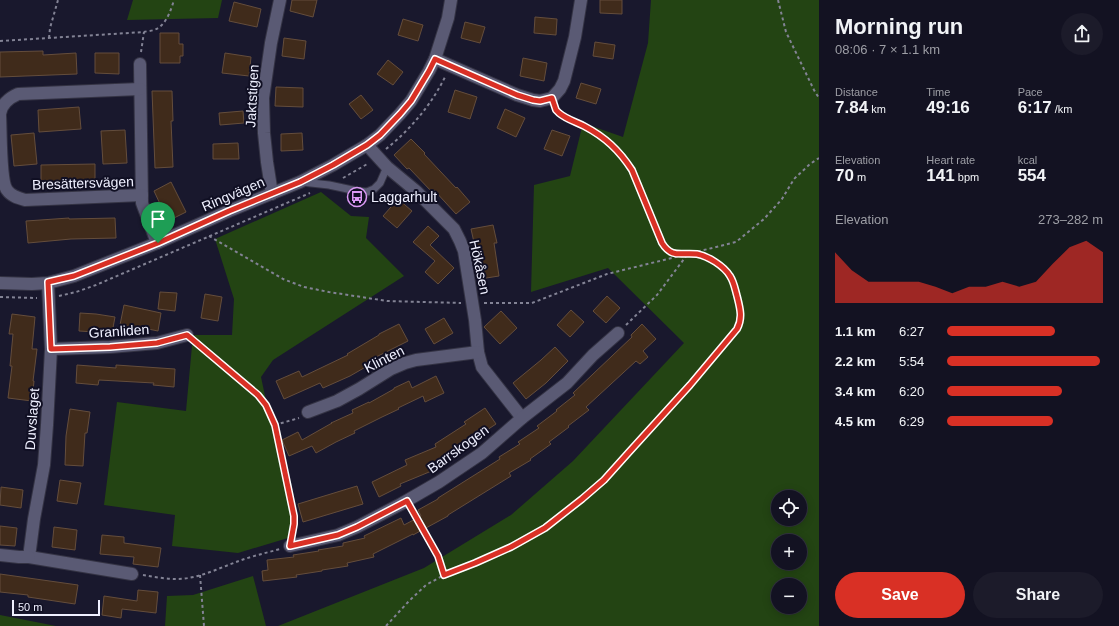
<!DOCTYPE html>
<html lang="en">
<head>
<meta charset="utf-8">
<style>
	body { margin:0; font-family:Arial,sans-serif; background:#1c1b2a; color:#f1f3f6; height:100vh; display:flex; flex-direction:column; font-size:15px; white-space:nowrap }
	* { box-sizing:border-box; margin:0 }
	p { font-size:13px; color:#9d9ea5 }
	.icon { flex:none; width:22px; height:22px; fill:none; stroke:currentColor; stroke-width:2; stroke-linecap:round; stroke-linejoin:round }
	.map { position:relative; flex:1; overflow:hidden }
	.sheet { display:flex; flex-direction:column; background:#131222; width:300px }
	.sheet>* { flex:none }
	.buttons { position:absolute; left:771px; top:490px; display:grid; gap:8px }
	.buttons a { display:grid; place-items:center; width:36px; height:36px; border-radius:50%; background:#131222; box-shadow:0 2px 10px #0003,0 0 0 1px #323240; font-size:20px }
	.scale { position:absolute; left:12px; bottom:10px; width:88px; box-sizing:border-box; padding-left:4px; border:2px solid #eff0ff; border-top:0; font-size:11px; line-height:14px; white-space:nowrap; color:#eff0ff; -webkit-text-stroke:3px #100f23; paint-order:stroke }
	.pin { position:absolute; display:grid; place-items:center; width:34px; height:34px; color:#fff; margin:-41px -17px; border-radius:50% 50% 50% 0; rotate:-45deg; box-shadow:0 0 4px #0007 }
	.pin .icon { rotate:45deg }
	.round { display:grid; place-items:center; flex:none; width:42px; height:42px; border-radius:21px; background:#1c1b2a }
	.overview { display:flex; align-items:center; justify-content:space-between; height:68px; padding:0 16px }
	h1 { font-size:22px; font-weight:700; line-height:30px }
	.figures { display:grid; grid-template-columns:repeat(3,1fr); gap:6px; height:68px; padding:4px 16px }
	.figures div { display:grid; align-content:center }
	.figures b { font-size:17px; font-weight:700 }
	.figures small { font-size:11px; font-weight:400 }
	.figures p { font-size:11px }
	.chart { height:112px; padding:8px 16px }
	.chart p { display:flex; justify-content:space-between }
	.chart svg { width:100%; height:72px; margin-top:4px; fill:#d93025; opacity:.7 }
	.cta { display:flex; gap:8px; margin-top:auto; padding:8px 16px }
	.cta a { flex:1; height:46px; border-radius:24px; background:#d93025; color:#fff; font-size:16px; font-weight:700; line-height:46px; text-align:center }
	.cta a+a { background:#1c1b2a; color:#f1f3f6 }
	ul { padding:0 16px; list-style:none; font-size:13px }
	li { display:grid; grid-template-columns:64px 48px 1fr; align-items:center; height:30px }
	li i { height:10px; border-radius:5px; background:#d93025 }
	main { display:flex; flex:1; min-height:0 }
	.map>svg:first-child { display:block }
	.green { fill:#234413; fill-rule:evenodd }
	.building { fill:#402b1b; stroke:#644d3c }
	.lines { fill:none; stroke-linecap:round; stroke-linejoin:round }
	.lane-casing { stroke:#343344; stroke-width:9 }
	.street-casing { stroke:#343344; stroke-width:14 }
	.path { stroke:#838395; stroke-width:2; stroke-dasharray:3 3; stroke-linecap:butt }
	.lane { stroke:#5a5a74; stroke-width:7 }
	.street { stroke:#5a5a74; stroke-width:12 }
	.route-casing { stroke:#fff; stroke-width:8 }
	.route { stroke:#d93025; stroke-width:5 }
	.labels { text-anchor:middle; stroke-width:4; stroke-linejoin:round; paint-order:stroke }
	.street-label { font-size:14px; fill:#eff0ff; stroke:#100f23 }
	.poi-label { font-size:14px; fill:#eff0ff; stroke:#100f23; text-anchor:start }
</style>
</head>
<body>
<main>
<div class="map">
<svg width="819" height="626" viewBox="0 0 819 626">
	<rect width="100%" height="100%" fill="#19182d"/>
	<g class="green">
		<polygon points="133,0 222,0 218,18 127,20"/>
		<path d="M651 0H819V626H278L424 568 511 515 573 461 684 343 608 268 531 292 534 185 570 176 583 123 623 137 648 43ZM778 497H800V519H778ZM778 541H800V563H778ZM778 585H800V607H778Z"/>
		<polygon points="321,192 351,216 369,217 366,238 404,276 273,360 261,377 291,518 288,538 238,553 172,546 175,515 104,505 117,402 186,411 193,335 232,335 234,299 215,239"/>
		<polygon points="253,576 266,626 165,626 167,596 193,595"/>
		<polygon points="0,615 56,626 0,626"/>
	</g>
	<g class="building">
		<polygon points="292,0 317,0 313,17 290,11"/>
		<polygon points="600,0 622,0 622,14 600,13"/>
		<polygon points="234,2 261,9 257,27 229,21"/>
		<polygon points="535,17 557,19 556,35 534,33"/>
		<polygon points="403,19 423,25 418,41 398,35"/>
		<polygon points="465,22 485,27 480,43 461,38"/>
		<polygon points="160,33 179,33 179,44 183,44 183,56 180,56 180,63 160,63"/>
		<polygon points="284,38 306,41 304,59 282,56"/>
		<polygon points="595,42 615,45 613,59 593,56"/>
		<polygon points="43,51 43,55 76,53 77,74 0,77 0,52"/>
		<polygon points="95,53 119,53 119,74 95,73"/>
		<polygon points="225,53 251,57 249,76 222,73"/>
		<polygon points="523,58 547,63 544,81 520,76"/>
		<polygon points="388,60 403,72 393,85 377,74"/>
		<polygon points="581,83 601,89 596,104 576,98"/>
		<polygon points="276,87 303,88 303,107 275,106"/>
		<polygon points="455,90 477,97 470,119 448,112"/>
		<polygon points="152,91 172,91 173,121 171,121 173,167 155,168"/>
		<polygon points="361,95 373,110 361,119 349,104"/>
		<polygon points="79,107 81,129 39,132 38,110"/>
		<polygon points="505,109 525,118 516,137 497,128"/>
		<polygon points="243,111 244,123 220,125 219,113"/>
		<polygon points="125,130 127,163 103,164 101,131"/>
		<polygon points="552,130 570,136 562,156 544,149"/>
		<polygon points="34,133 37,164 14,166 11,135"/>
		<polygon points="302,133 303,150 281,151 281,134"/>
		<polygon points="411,139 425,153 424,154 456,188 457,187 470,202 456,214 434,190 432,192 409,168 407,169 394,155"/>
		<polygon points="238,143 239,159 213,159 213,144"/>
		<polygon points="95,164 95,185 41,187 41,165"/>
		<polygon points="171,182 186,212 168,221 154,191"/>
		<polygon points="398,199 412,211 397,228 383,216"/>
		<polygon points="69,218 69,219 115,218 116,238 71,239 28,243 26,221"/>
		<polygon points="493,225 497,243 494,243 499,276 480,279 475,247 471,229"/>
		<polygon points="428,226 439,236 430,245 454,268 438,284 425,272 435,261 413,242"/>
		<polygon points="160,292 177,293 175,311 158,309"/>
		<polygon points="205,294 222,297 218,321 201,318"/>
		<polygon points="607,296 620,308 606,323 593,311"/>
		<polygon points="124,305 161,313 158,331 138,327 138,328 120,325"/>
		<polygon points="571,310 584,322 570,337 557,325"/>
		<polygon points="501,311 517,328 500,344 484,327"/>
		<polygon points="80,313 96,314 115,317 112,333 79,331"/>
		<polygon points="12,314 35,317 32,349 37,349 33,381 34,381 32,401 8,398 12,366 10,366 13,334 9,334"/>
		<polygon points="444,318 453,333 434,344 425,329"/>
		<polygon points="399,324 408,341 374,358 376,361 350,376 323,388 320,383 284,399 276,381 299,371 302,377 348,355 347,354 379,335 379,334"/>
		<polygon points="642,324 656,339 643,351 648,357 640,364 636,361 586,407 589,410 568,426 569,427 549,442 551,444 530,459 531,460 509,473 511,476 448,515 448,516 413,535 413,534 373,554 374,557 347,563 348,566 322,570 322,571 296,575 297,577 263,581 262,571 268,570 267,560 294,557 293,555 319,551 318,550 343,546 343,543 365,538 364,536 401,518 404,525 421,516 418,510 438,499 438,498 500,459 499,457 520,444 518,442 539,428 537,426 557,411 556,410 575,395 573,393 632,337 631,335"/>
		<polygon points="555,347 568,361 546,383 526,399 513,383 541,360"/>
		<polygon points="77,365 116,368 116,365 175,369 174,387 153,385 154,383 99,380 98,385 76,383"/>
		<polygon points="436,376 444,393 425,402 423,396 398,408 399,409 382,417 354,431 355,433 336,442 316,453 312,446 289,456 282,440 298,432 302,440 332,423 331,423 353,413 352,410 369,402 369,403 394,389 394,388 409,381 412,388"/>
		<polygon points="485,408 496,424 463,446 465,448 433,468 434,470 400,484 401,486 379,497 372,482 407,465 405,460 436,447 435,444 466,424 464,422"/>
		<polygon points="70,409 90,412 87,433 85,433 83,466 65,465 66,436"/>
		<polygon points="60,480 81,483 77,504 57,501"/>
		<polygon points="357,486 363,504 303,522 298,504"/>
		<polygon points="1,487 23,490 21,508 0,505"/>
		<polygon points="0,526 17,528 15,546 0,545"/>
		<polygon points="54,527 77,530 75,550 52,547"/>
		<polygon points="102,535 124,537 124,543 161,548 158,567 133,564 134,557 100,554"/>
		<polygon points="0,574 78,585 75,604 28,597 28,595 0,592"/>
		<polygon points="138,590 158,592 156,613 122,609 121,618 102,615 104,596 137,601"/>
	</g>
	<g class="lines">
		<defs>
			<polyline id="lane" points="302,182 329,185 357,191 367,192 374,189 380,183 387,167"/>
			<g id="street">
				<polyline points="435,59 517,95 533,100 540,101 552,98 560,89 564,81 575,37 581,0"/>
				<polyline points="140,64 142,203 157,243"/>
				<path d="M0 114C1 105 9 98 18 94L140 89"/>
				<path d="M0 116C1 130 0 181 7 190 11 196 18 198 25 200L142 195"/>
				<polyline points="367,145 387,167 416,191 454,229 460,241 464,251 475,320 478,352 482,367 522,418"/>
				<polyline points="272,194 267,162 264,133 263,98 271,43 280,0"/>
				<polyline points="0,283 32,284 48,283 74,276 157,243 229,211 300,182 333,165 367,145 380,135 400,114 411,101 429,71 435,59 448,18 451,0"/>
				<polyline points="48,283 51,349 47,425 44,465 34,519 29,557 132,574"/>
				<polyline points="51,349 110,347 157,343 187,335"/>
				<polyline points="308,412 337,401 359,389 391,369 405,363 416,360 478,352"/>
				<polyline points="290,546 338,535 357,527 401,504 439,482 482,453 522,418 567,383 593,355 618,333"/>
				<polyline points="0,555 19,557 29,557"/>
			</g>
		</defs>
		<use href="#lane" class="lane-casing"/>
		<use href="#street" class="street-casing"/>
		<g class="path">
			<polyline points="778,0 786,32 814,90 819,98"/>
			<polyline points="49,38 50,28 58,0"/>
			<path d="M0 41 144 32C147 31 151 31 154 30 166 26 171 10 174 0"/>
			<polyline points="141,52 144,32"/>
			<path d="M386 149C411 129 432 104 446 75"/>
			<polyline points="343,178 369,163"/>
			<polyline points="209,236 283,279 304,287 329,292 387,301 461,303"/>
			<polyline points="692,253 736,242 764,219 782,199 794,179 810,164 819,158"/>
			<polyline points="59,296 76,292 96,285 310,193"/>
			<polyline points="0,297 37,298"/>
			<polyline points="484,303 532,303 607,274 684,255"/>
			<polyline points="626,325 657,295 687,255"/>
			<polyline points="195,341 258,395 266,405 275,425 294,516 294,524 293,533"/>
			<polyline points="275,425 299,418"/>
			<polyline points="413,511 438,556 444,575"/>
			<path d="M143 575C154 577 166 579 177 579 198 579 219 568 239 561 252 556 266 553 280 549"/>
			<polyline points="200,575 204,626"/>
			<path d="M386 626 409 601 426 585 444 575 475 563 511 547 545 528 582 499 604 480 630 451 690 385 737 329C743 318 740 308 737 296 735 289 734 282 730 276 724 266 708 256 697 254 681 252 672 259 662 243 658 233 654 224 650 215 637 184 631 159 603 137 590 126 565 122 556 110"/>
		</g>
		<use href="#lane" class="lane"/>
		<use href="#street" class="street"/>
	</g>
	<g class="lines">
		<defs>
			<path id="route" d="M435 59 517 95 533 100 540 101 552 98 556 110 559 113C566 119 576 122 584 126 605 137 619 150 632 170L662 243C672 259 681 252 697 254 708 256 724 266 730 276 734 282 735 289 737 296 740 308 743 318 737 329L690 385 630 451 604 480 582 499 545 528 511 547 475 563 444 575 438 556 407 501 357 527 338 535 290 546 294 524V516L275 425 266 405 258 395 187 335 157 343 110 347 51 349 48 282 74 276 158 243 229 211 300 182 333 165 367 145 380 135 400 114 411 101 429 71Z"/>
		</defs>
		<use href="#route" class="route-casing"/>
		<use href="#route" class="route"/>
	</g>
	<defs>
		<symbol id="bus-ring" viewBox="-11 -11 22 22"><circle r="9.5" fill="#100f23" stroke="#db99f5" stroke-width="1.5"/><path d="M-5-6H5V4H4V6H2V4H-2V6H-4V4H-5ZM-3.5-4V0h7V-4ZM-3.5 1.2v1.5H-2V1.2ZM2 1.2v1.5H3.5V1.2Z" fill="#db99f5"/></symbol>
	</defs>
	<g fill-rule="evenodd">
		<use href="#bus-ring" x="346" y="186" width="22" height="22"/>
	</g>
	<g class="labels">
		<g class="street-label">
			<text transform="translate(252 96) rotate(-87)" y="5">Jaktstigen</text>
			<text transform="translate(83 183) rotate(-2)" y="5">Bresättersvägen</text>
			<text transform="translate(233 194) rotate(-23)" y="5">Ringvägen</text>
			<text transform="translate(480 267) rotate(78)" y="5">Hökåsen</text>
			<text transform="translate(119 331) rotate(-4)" y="5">Granliden</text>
			<text transform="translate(384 359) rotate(-27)" y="5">Klinten</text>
			<text transform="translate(32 419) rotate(-86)" y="5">Duvslaget</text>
			<text transform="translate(458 449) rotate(-36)" y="5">Barrskogen</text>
		</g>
		<g class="poi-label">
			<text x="371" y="202">Laggarhult</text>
		</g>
	</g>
</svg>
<div class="buttons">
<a><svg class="icon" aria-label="locate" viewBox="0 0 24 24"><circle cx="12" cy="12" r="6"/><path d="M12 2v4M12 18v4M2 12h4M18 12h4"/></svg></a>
<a>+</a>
<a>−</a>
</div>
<div class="scale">50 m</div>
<div class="pin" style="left:158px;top:243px;background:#1e9e55"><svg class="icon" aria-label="arrive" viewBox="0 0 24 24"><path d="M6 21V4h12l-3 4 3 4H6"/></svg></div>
</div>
<section class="sheet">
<div class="overview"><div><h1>Morning run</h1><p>08:06 · 7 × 1.1 km</p></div><a class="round"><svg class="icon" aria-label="share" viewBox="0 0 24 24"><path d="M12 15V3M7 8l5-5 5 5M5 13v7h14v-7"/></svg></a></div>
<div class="figures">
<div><p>Distance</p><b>7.84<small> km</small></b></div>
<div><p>Time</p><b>49:16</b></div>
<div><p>Pace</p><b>6:17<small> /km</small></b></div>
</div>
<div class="figures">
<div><p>Elevation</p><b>70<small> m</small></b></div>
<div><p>Heart rate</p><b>141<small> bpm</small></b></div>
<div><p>kcal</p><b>554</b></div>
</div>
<div class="chart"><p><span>Elevation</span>273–282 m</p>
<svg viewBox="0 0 160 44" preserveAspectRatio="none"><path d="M0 44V13L10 24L20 31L30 31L40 31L50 31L60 34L70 38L80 34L90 34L100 31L110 34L120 31L130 20L140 10L150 6L160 13V44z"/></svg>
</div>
<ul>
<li><b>1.1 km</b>6:27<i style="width:69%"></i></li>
<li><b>2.2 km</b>5:54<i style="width:98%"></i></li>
<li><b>3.4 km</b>6:20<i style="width:74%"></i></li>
<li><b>4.5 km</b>6:29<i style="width:68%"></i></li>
</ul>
<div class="cta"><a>Save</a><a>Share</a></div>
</section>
</main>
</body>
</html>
